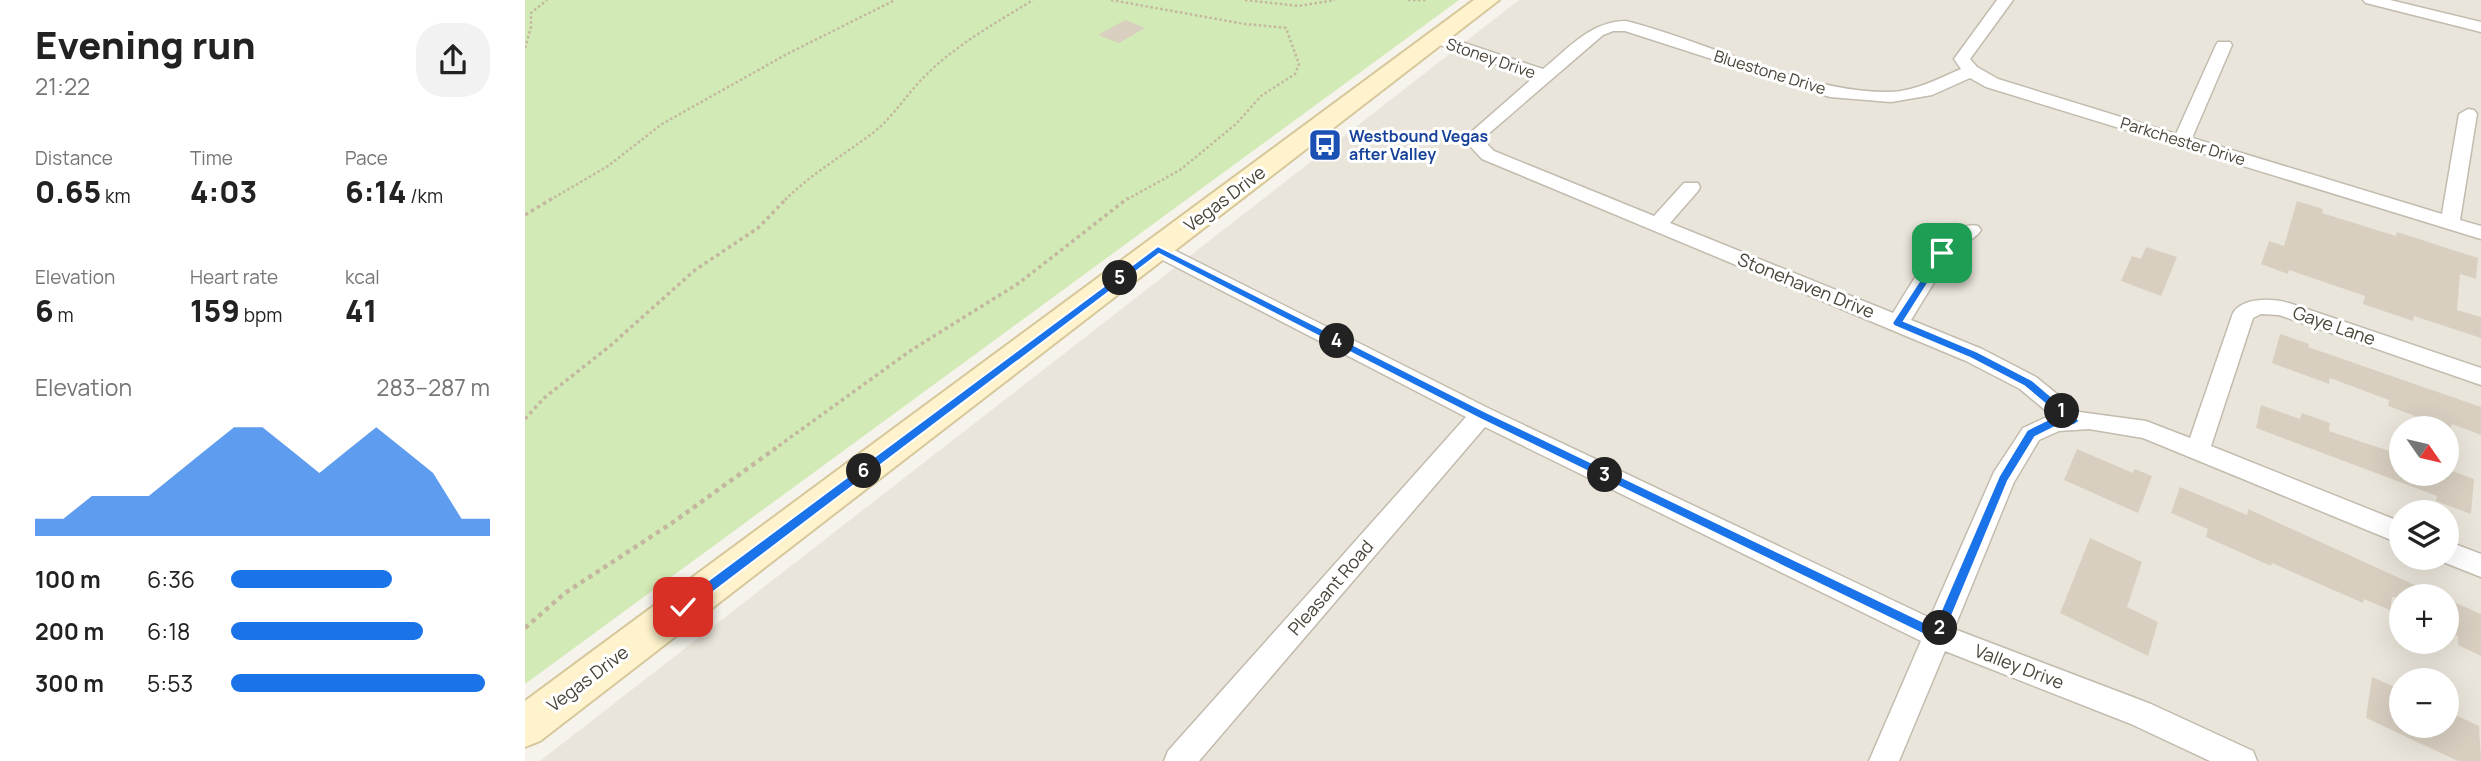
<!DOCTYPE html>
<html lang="en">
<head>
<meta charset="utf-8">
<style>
	body { margin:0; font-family:Manrope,sans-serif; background:#f2f2f2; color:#222; height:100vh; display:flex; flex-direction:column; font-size:26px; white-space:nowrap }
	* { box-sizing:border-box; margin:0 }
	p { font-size:23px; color:#767676 }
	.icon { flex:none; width:38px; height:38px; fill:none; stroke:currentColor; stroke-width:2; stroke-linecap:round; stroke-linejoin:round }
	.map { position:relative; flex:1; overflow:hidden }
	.sheet { display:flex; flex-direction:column; background:#fff; width:525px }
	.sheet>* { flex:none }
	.needle { width:46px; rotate:124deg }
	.buttons { position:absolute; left:1864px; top:416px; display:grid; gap:14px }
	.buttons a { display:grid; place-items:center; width:70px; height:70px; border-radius:50%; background:#fff; box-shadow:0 7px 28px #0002; font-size:35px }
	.pin { position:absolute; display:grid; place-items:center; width:60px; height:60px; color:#fff; margin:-30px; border-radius:14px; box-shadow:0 4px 10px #0006 }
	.km { position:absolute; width:35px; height:35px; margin:-18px; border-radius:50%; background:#222; color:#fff; font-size:19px; line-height:35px; text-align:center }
	.round { display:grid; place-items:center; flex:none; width:74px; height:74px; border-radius:28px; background:#f2f2f2 }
	.headline { display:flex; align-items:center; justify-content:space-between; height:119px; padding:0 35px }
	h1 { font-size:38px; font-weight:800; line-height:52px }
	.stats { display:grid; grid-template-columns:repeat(3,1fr); gap:10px; height:119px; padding:7px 35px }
	.stats div { display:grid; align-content:center }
	.stats b { font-size:30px; font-weight:800 }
	.stats small { font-size:19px; font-weight:400 }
	.stats p { font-size:19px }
	.chart { height:196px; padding:14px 35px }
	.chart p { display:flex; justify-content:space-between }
	.chart svg { width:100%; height:126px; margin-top:7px; fill:#1a73e8; opacity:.7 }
	ul { padding:0 35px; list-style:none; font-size:23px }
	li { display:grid; grid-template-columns:112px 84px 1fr; align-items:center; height:52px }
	li i { height:18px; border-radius:9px; background:#1a73e8 }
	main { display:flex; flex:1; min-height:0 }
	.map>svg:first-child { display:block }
	.residential { fill:#eae5da; fill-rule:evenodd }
	.green { fill:#d2eab5 }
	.building { fill:#d8cfc1 }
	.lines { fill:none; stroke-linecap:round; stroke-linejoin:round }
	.street-casing { stroke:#c2bbae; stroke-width:3 }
	.secondary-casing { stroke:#d6c79b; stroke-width:4 }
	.path-far2 { stroke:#c4b79f; stroke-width:2.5; stroke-dasharray:2.5 2.5; stroke-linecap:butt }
	.path-far1 { stroke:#c4b79f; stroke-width:3.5; stroke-dasharray:3.5 3.5; stroke-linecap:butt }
	.path { stroke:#c4b79f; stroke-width:4.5; stroke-dasharray:4.5 4.5; stroke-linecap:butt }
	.street { fill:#fff; fill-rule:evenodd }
	.secondary { fill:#fff3cd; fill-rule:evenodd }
	.route { fill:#1a73e8; stroke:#fff; stroke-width:2 }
	.labels { text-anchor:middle; stroke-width:6; stroke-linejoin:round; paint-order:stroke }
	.far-street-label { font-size:16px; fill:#4b4439; stroke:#fff }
	.far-transit-label { font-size:16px; font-weight:bold; fill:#164399; stroke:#fff; text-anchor:start }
	.street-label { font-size:18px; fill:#4b4439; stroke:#fff }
</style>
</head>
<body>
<main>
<section class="sheet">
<div class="headline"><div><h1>Evening run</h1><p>21:22</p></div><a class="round"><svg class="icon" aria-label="share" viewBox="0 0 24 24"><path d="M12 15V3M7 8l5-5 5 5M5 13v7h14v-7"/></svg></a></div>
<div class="stats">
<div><p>Distance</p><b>0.65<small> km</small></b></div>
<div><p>Time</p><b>4:03</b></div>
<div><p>Pace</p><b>6:14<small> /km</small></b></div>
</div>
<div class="stats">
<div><p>Elevation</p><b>6<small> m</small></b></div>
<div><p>Heart rate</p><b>159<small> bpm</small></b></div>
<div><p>kcal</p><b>41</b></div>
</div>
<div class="chart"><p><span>Elevation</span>283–287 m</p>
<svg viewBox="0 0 160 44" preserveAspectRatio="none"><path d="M0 44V38L10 38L20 30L30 30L40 30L50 22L60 14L70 6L80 6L90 14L100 22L110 14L120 6L130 14L140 22L150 38L160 38V44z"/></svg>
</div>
<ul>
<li><b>100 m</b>6:36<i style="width:62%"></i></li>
<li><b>200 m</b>6:18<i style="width:74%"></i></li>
<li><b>300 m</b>5:53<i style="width:98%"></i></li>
</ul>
</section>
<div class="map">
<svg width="1956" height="761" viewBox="0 0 1956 761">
	<rect width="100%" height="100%" fill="#f6f3ec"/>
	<path class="residential" d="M994 0H1956V761H15ZM1876 429H1922V474H1876ZM1876 513H1922V558H1876ZM1876 597H1922V642H1876ZM1876 681H1922V726H1876Z"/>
	<polygon class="green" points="0,0 934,0 0,684"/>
	<g class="building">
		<polygon points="600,20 620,28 594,43 573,35"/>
		<polygon points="1772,201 1798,209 1797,213 1871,236 1872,232 1953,258 1951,279 1935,274 1932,310 1956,317 1956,338 1889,316 1888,321 1838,304 1840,296 1764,270 1763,274 1736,264 1744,241 1759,246"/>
		<polygon points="1621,247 1652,257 1636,296 1596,281 1607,256 1616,259"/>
		<polygon points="1755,334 1784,344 1783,347 1956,407 1956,435 1927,424 1925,429 1863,406 1864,400 1805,378 1804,384 1747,363"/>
		<polygon points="1736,405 1775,419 1777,413 1805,423 1804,431 1876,455 1876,474 1922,474 1922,469 1949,479 1946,514 1911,501 1912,496 1731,428"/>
		<polygon points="1552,449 1608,473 1610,469 1627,476 1613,513 1539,480"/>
		<polygon points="1655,487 1722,515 1723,509 1916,597 1867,597 1865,610 1839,599 1838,603 1747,563 1746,566 1681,537 1683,529 1646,513"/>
		<polygon points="1565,538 1617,562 1602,607 1633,622 1623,656 1535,613"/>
		<polygon points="1922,599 1956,614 1956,656 1933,645 1933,636 1922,631"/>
		<polygon points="1847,677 1876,690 1876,726 1922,726 1922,711 1954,726 1956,761 1933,761 1841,718"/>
	</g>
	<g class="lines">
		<defs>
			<g id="street">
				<path d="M1472 0H1488L1445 59 1452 67 1473 79 1651 134 1691 45 1693 42H1705L1707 45 1667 138 1917 214 1934 114 1943 109 1949 110 1952 114 1935 220 1956 226V239L1461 87 1445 78 1407 95 1366 102 1305 97 1100 31H1088L1078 35 962 135 963 145 969 151 1129 216 1159 183H1173L1175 187 1173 191 1145 223 1368 313C1383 290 1421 217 1453 226L1456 230 1453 234 1424 258 1386 320 1457 349 1511 377 1554 412 1621 421 1665 438 1708 313C1718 297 1747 298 1764 303L1956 368V385L1754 315 1736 314 1728 318 1686 446 1876 522V544L1618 438 1564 429 1534 431 1514 440 1489 482 1429 629 1626 704 1728 751 1732 761H1685L1606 724 1420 651 1374 761H1344L1396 641 960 427 674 761H639L643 751 941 417 626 254 623 249 626 244 633 242 965 409 1405 618 1469 472 1498 428 1526 415 1495 389 1441 361 957 159 945 146 944 134 1009 77 906 42 904 39 912 34 918 36 1018 69C1044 48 1066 21 1101 21 1185 42 1278 93 1365 92 1390 91 1413 79 1436 69L1429 59Z"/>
				<polygon points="1838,0 1865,0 1956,22 1956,32 1841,3"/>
				<polygon points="1922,541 1956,554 1956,577 1913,560 1922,558"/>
			</g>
			<polygon id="secondary" points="949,0 974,0 15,741 0,747 0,701"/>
		</defs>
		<use href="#street" class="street-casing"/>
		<use href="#secondary" class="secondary-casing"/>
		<g class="path-far2">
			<polyline points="586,0 720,24 761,28 774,64 770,74 736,96 711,124 655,170 601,200"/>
			<polyline points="720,0 774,6 810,0"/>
			<polyline points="883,0 901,0"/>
			<polyline points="0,48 6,27 6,13 22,0"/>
			<polyline points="25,200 83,166 137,124 262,54 370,0"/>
			<path d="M260 200C287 173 319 155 349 132 369 116 381 95 399 77 430 45 471 23 508 0"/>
		</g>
		<g class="path-far1">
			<polyline points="0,215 28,198"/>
			<polyline points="0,419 19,398 85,346 170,270 233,228 262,198"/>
			<polyline points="248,450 385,351 494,283 603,198"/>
		</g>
		<polyline class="path" points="0,628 40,593 147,523 251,448"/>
		<use href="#street" class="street"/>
		<use href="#secondary" class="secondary"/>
	</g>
	<polygon class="route" points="633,246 961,412 1409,627 1474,476 1502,430 1526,418 1536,417 1499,386 1445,358 1369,326 1367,323 1414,251 1422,253 1379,321 1453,352 1507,380 1555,421 1549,425 1532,426 1510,437 1483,481 1419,635 1412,641 953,418 634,254 163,611 153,611 153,603"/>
	<defs>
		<symbol id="bus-square" viewBox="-11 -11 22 22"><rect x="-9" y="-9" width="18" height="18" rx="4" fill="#1a4fb4" stroke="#fff"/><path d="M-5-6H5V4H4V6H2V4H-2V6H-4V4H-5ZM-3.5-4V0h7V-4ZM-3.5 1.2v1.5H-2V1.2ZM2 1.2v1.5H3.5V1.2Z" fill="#fff"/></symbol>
	</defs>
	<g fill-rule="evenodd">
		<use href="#bus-square" x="781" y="126" width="38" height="38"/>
	</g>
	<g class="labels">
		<g class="far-street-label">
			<text transform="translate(966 58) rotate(19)" y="6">Stoney Drive</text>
			<text transform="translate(1245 72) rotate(17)" y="6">Bluestone Drive</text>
			<text transform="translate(1658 141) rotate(17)" y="6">Parkchester Drive</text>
		</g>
		<g class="far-transit-label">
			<text x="824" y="142">Westbound Vegas<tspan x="824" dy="18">after Valley</tspan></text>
		</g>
		<g class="street-label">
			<text transform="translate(700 199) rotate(-37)" y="6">Vegas Drive</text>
			<text transform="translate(1281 286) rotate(22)" y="6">Stonehaven Drive</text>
			<text transform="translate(1809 326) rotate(19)" y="6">Gaye Lane</text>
			<text transform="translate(806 588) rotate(-49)" y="6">Pleasant Road</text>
			<text transform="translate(1494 667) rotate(21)" y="6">Valley Drive</text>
			<text transform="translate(63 679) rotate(-37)" y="6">Vegas Drive</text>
		</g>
	</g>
</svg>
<div class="buttons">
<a><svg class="needle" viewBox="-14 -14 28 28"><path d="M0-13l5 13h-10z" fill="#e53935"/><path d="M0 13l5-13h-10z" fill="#767676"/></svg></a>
<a><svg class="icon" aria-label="layers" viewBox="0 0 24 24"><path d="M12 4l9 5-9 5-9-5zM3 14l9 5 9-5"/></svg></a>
<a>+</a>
<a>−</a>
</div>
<div class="pin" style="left:1417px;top:253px;background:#1e9e55"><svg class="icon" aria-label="arrive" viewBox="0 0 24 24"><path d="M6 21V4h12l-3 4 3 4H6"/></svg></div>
<div class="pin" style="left:158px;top:607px;background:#d93025"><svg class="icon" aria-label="check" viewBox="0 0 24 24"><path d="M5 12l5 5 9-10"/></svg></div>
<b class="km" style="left:1537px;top:411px">1</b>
<b class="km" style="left:1415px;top:628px">2</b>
<b class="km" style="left:1080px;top:475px">3</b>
<b class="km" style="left:812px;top:341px">4</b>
<b class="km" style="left:595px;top:278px">5</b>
<b class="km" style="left:339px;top:471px">6</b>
</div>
</main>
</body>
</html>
